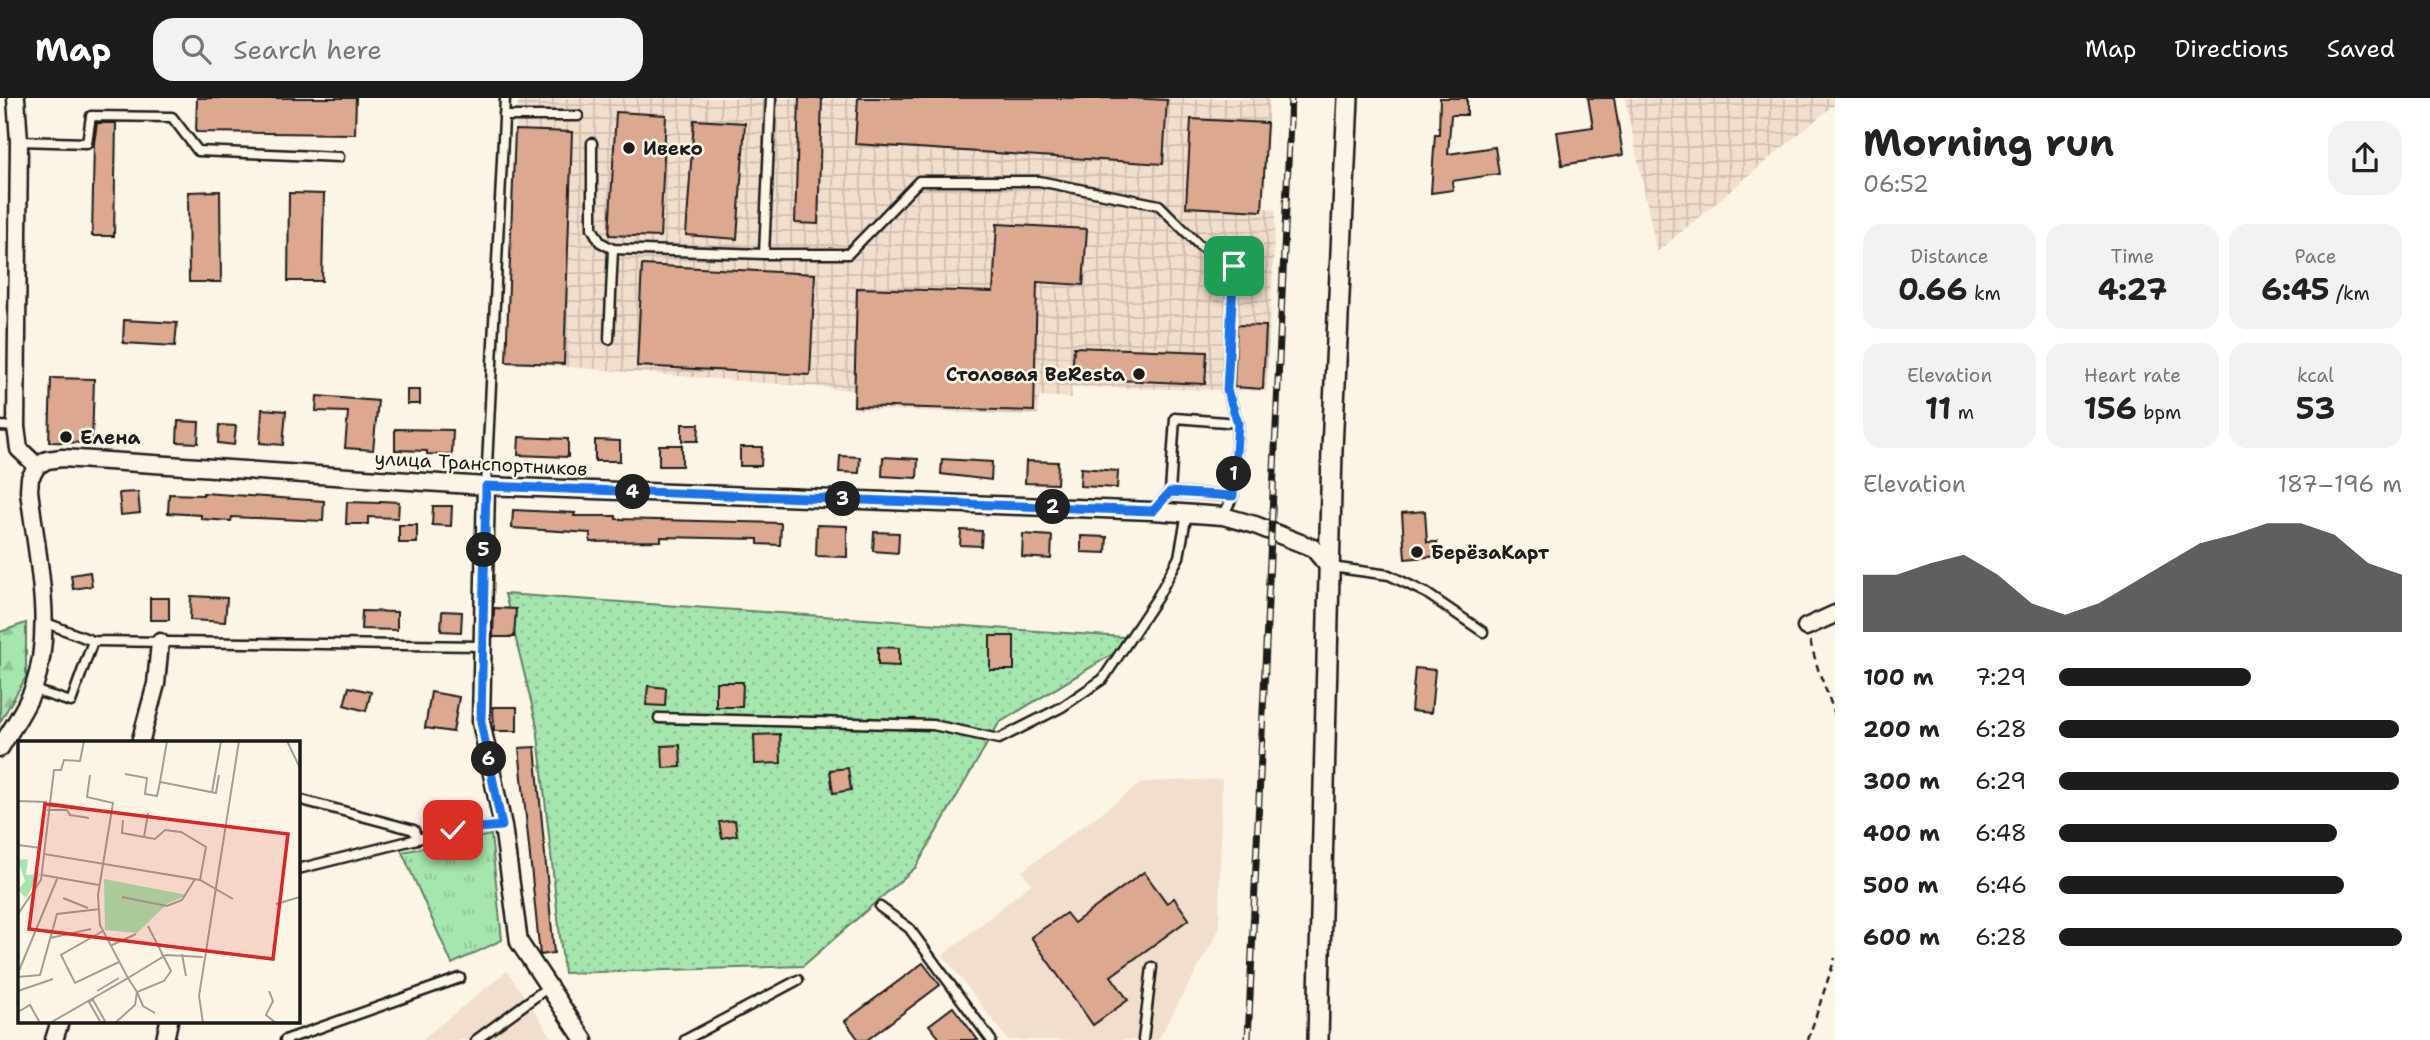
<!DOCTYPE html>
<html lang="en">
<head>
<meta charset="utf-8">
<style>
	body { margin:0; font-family:"Shantell Sans",sans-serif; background:#f2f2f2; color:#222; height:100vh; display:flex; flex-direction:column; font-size:26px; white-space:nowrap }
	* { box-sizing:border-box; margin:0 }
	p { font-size:23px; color:#767676 }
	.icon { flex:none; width:38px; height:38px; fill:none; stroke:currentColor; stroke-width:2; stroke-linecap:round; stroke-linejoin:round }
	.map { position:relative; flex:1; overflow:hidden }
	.side { display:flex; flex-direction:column; background:#fff; width:595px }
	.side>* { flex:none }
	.pin { position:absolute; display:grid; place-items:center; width:60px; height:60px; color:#fff; margin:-30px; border-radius:14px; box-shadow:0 4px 10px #0006 }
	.km { position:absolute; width:35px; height:35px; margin:-18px; border-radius:50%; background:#222; color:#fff; font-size:19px; line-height:35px; text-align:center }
	.round { display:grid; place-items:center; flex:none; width:74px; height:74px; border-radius:21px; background:#f2f2f2 }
	.headline { display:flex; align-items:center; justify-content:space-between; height:119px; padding:0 28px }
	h1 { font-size:38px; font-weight:700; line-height:52px }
	.metrics { display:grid; grid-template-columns:repeat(3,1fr); gap:10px; height:119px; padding:7px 28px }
	.metrics div { display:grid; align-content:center; border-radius:18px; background:#f2f2f2; text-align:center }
	.metrics b { font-size:30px; font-weight:700 }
	.metrics small { font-size:19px; font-weight:400 }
	.metrics p { font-size:19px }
	.chart { height:196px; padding:14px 28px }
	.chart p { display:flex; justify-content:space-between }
	.chart svg { width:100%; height:126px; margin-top:7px; fill:#1c1c1c; opacity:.7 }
	ul { padding:0 28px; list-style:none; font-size:23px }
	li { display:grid; grid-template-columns:112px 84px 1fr; align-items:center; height:52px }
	li i { height:18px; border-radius:9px; background:#1c1c1c }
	header { display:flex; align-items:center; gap:42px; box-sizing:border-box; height:98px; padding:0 35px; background:#1c1c1c; color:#fff }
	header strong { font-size:33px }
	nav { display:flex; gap:38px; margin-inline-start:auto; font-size:24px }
	.search { width:490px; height:63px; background:#f2f2f2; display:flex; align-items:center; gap:18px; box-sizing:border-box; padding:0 24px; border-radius:21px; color:#767676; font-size:26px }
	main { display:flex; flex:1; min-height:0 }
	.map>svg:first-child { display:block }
	.built { fill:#f2decc }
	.industrial { fill:url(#industrial-grid) }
	.forest { fill:url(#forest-firs); stroke:#608065; stroke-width:2 }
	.park { fill:url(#park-tufts); stroke:#608065; stroke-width:2 }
	.garden { fill:url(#garden-dots); stroke:#608065; stroke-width:2 }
	.building { fill:#dca890; stroke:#1c1c1c; stroke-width:2 }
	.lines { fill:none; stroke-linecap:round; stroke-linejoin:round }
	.service-casing { stroke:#1c1c1c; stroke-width:13 }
	.minor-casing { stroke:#1c1c1c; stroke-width:21 }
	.tertiary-casing { stroke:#1c1c1c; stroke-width:24 }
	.path { stroke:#1c1c1c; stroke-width:2.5; stroke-dasharray:7 5; stroke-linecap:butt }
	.service { stroke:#fcf5e5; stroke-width:8 }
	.minor { stroke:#fcf5e5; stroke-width:16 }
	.tertiary { stroke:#fcf5e5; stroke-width:19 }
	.rail-casing { stroke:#1c1c1c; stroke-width:7 }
	.rail { stroke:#fcf5e5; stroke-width:4.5; stroke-dasharray:13; stroke-linecap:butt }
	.route-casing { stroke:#fff; stroke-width:14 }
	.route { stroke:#1a73e8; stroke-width:9 }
	.poi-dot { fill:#1c1c1c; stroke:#fcf5e5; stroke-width:2.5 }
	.labels { text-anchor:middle; stroke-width:5; stroke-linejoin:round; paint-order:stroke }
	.poi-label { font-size:19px; font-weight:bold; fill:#1c1c1c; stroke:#fcf5e5; text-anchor:start }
	.street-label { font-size:19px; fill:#1c1c1c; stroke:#fcf5e5 }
	.inset-road { fill:none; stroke:#a29e95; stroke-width:2 }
	.view { fill:#d62828; fill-opacity:0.15; stroke:#d62828; stroke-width:3.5 }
	.inset-edge { fill:none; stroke:#1c1c1c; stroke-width:3.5 }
</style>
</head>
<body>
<header>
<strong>Map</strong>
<div class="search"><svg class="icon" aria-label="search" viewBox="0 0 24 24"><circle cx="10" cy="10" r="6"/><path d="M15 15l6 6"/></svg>Search here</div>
<nav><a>Map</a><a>Directions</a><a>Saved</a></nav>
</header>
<main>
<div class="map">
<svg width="1835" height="942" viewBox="0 0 1835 942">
	<defs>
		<pattern id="industrial-grid" width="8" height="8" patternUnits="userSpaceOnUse" patternTransform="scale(1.75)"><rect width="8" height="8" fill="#f2decc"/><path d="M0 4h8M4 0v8" fill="none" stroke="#cfbeaf"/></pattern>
		<pattern id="forest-firs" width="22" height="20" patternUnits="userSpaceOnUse" patternTransform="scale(1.75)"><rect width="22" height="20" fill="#a5e5ae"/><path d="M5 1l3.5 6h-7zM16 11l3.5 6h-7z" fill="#8dc495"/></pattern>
		<pattern id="park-tufts" width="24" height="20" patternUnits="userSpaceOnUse" patternTransform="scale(1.75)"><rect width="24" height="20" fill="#a5e5ae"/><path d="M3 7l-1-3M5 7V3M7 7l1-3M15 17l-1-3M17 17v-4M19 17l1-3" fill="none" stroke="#8dc495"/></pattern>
		<pattern id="garden-dots" width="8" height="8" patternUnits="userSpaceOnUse" patternTransform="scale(1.75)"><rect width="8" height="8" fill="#a5e5ae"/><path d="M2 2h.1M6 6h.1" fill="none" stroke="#8dc495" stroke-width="1.8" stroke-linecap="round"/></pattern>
	</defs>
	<rect width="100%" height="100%" fill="#fcf5e5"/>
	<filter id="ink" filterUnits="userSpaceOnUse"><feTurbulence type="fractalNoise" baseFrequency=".0143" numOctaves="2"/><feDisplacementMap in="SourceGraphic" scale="14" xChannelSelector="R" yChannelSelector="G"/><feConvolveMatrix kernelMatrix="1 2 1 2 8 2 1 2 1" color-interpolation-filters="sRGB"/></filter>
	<g filter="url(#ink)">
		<g class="built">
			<polygon points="1222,681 1219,832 1158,942 1008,942 943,857 1031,786 1022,773 1143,684"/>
			<polygon points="507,873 554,942 421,942"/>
		</g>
		<g class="industrial">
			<polygon points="519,0 1269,0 1263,109 1276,112 1266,293 1071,289 1072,300 1039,298 1038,317 852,311 853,292 506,264 515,32"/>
			<polygon points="1625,0 1835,0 1835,6 1657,154"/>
		</g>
		<polygon class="forest" points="26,525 26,579 0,624 0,534"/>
		<polygon class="park" points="491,737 502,842 452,866 402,754"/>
		<polygon class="garden" points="505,496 1139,540 999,625 916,769 803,868 564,875 537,628"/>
		<g class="building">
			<polygon points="197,0 356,0 355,36 196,34"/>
			<polygon points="799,0 822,0 818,126 795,125"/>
			<polygon points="858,0 1130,0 1167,2 1163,66 855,46"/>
			<polygon points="1440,0 1467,0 1467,17 1451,17 1448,56 1495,49 1499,76 1452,83 1453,92 1431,95 1435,36 1439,36"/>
			<polygon points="1588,0 1614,0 1623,57 1562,67 1557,34 1593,29"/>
			<polygon points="616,14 666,17 660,139 609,137"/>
			<polygon points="1191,21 1267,25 1262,113 1186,109"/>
			<polygon points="694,22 745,25 737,141 686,137"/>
			<polygon points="97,25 116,25 114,138 92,138 94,45"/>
			<polygon points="515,32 572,34 564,266 506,264"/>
			<polygon points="220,93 221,184 189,184 188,94"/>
			<polygon points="289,95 324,96 322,183 288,183"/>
			<polygon points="997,126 1087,131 1083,187 1037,184 1034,313 854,308 857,190 993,194"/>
			<polygon points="642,167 815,176 810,277 637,268"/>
			<polygon points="124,222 177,225 175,248 123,245"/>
			<polygon points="1237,227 1266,228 1263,291 1234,289"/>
			<polygon points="1074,249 1207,254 1205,286 1072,280"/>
			<polygon points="51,280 94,281 92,345 49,344"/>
			<rect x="407" y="292" width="13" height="14"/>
			<polygon points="317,298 378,303 373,352 345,350 348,314 316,313"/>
			<polygon points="262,311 286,313 283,347 260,345"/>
			<polygon points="178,323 199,324 198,345 177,344"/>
			<polygon points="682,326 699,326 698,343 682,343"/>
			<polygon points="219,327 236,328 234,347 218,345"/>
			<polygon points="395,331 453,332 452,357 427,356 427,353 395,352"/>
			<polygon points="519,339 568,341 568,359 518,357"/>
			<polygon points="595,342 620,343 620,363 595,363"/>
			<rect x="659" y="347" width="23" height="21"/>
			<polygon points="740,349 762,349 761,368 740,368"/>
			<polygon points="840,358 860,359 859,375 839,374"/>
			<polygon points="883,359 918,361 917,380 882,378"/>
			<polygon points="942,361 992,364 991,382 941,376"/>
			<polygon points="1026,363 1058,364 1057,386 1025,385"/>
			<polygon points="1081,370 1118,373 1117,390 1080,388"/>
			<polygon points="138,394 140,415 121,417 119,395"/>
			<polygon points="203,395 324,403 323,423 232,419 231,423 201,421 201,417 168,415 169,396 203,397"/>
			<polygon points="380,403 399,404 398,420 368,419 368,426 346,426 347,404 380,405"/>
			<polygon points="433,408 452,408 451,428 432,427"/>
			<polygon points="513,412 575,415 574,418 616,418 616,421 781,425 780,447 758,446 758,441 661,439 661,443 590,444 590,435 512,430"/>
			<polygon points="1425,413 1427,444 1437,444 1438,458 1405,461 1402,415"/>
			<rect x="399" y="427" width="18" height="18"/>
			<polygon points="817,427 847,428 847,459 816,458"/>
			<polygon points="961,432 982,433 981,448 960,447"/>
			<polygon points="874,434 899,435 898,455 873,453"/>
			<polygon points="1023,436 1052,438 1051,461 1022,459"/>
			<polygon points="1081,438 1107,439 1106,455 1081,454"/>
			<polygon points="90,474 92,488 73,491 71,477"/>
			<polygon points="191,498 227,500 225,524 190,522"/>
			<rect x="150" y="500" width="19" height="22"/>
			<polygon points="494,510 516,511 514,539 493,539"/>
			<polygon points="362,513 397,514 397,532 361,531"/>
			<polygon points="442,513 462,514 461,534 441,533"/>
			<rect x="990" y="538" width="24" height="34"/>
			<polygon points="878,549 899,550 899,568 878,567"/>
			<polygon points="1415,570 1435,572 1431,615 1411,613"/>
			<polygon points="716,584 743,584 742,609 716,609"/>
			<polygon points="648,588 666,590 665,608 646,607"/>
			<polygon points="349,589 371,594 366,613 344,607"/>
			<polygon points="431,594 459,599 453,634 425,630"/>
			<polygon points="493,609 517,609 517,633 494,633"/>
			<polygon points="780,636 781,665 755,666 754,637"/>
			<polygon points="680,647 681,669 663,670 662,648"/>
			<polygon points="535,649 554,855 540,857 519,650"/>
			<polygon points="848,670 851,692 833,695 830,672"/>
			<polygon points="735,722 737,737 722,740 719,724"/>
			<polygon points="1144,774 1167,805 1174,800 1189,821 1111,878 1128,902 1093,927 1031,839 1066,815 1074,825"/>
			<polygon points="923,865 940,887 867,942 859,942 845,923"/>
			<polygon points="953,909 978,942 941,942 929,927"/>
		</g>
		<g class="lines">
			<defs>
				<g id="service">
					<polyline points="771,0 764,156 848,156 919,83 1039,83 1159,107 1199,147 1234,168 1227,292 1238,325 1233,398 1223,418"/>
					<polyline points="504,18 578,18"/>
					<polyline points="19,43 87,45 91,18 172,19 198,53 339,59"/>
					<polyline points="592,45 592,130 600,144 613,151 764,156"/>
					<polyline points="609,241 613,151"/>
					<polyline points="0,328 16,329"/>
					<polyline points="486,388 505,0"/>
					<polyline points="1170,394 1233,398"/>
					<polyline points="1153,413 1170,394 1175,320 1238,325"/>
					<polyline points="1331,469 1389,477 1426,495 1483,534"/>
					<polyline points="44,524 93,543 482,548"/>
					<polyline points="33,592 71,604 93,543"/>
					<polyline points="659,620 933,627 999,641 1062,609 1103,581 1157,500 1179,459 1187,415"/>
					<polyline points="298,701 414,732 417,741"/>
					<polyline points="298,771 453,732 503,728"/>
					<polyline points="880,809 909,830 991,942"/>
					<polyline points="285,942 460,880"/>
					<polyline points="476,942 547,890"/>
					<polyline points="685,942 798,882"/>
					<polyline points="1143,942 1152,869"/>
				</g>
				<g id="minor">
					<polyline points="16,0 19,43 16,329 19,351 37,368 47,362 62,360 486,388 1153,413 1223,418 1255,427 1313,450 1328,468"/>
					<polyline points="486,388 481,624 503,728 519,844 584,942"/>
					<polyline points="1806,529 1835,516"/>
					<polyline points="140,645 156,586 160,544"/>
					<path d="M0 650C11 631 27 610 34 589 55 528 36 455 29 392L30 380 37 368"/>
					<polyline points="54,942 60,923"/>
					<polyline points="165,942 169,923"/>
				</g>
				<polyline id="tertiary" points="1318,942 1332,351 1348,0"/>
			</defs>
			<use href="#service" class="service-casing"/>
			<use href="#minor" class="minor-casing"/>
			<use href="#tertiary" class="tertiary-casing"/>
			<g class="path">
				<polyline points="1810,543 1818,571 1835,616"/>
				<polyline points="1808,942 1835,860"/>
			</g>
			<use href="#service" class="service"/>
			<use href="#minor" class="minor"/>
			<use href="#tertiary" class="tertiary"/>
			<defs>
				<polyline id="rail" points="1248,942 1291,0"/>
			</defs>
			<use href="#rail" class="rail-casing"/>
			<use href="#rail" class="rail"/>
		</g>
	</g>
	<g class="lines" filter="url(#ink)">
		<defs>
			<polyline id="route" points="453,732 502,728 481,624 486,388 1153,413 1170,394 1233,398 1238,325 1227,292 1234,168"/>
		</defs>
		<use href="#route" class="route-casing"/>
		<use href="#route" class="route"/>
	</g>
	<g class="poi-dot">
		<circle cx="629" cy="50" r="7"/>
		<circle cx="1139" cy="276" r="7"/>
		<circle cx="66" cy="339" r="7"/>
		<circle cx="1417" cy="454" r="7"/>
	</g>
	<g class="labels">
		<g class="poi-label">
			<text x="643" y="57">Ивеко</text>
			<text x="1125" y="283" text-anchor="end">Столовая BeResta</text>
			<text x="80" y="346">Елена</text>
			<text x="1431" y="461">БерёзаКарт</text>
		</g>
		<g class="street-label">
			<text transform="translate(481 365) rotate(3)" y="7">улица Транспортников</text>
		</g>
	</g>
	<g transform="translate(18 643)">
		<rect width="282" height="282" fill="#fcf5e5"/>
		<path d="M10 118 8 134 22 133 8 157 0 149 7 140 0 119Z" fill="#a5e5ae"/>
		<path d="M86 138 169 154 149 163 119 192 87 189Z" fill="#a5e5ae"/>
		<path class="inset-road" d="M66 0 62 20 46 19 43 29H36L26 113 182 139 215 158M149 0 142 41 198 52 201 34M269 0 282 27M107 33 129 37 127 53 139 55 142 41M194 51 203 0M0 60 29 61M32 62 66 67M29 69H49L52 74 71 77M130 72 126 96 137 98 147 89 163 91 188 106 182 139M105 79 104 92 126 96M0 104 23 107M24 134 81 144M104 156 149 165 164 159 177 138M45 157 70 167M258 163 282 156M0 173 23 139 26 113M130 185 153 230 146 240 119 251 125 265 137 272M85 190 43 214 57 242 101 221M32 197 73 188M92 205 118 193M164 213 168 235M0 232 39 138M0 236 22 234 39 173 82 168M0 250 35 238M79 250 101 237M251 250 255 260 248 274 258 282M76 258 71 261 83 282M75 259 87 280 83 282M0 271 12 264 22 282M32 282 110 237 82 184 80 154 95 62 69 56 72 34M97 282 117 264 119 251 110 237 148 214 185 216M185 282 181 255 221 0"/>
		<path class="view" d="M27 63 270 93 255 218 11 188Z"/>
		<rect width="282" height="282" class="inset-edge"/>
	</g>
</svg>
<div class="pin" style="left:1234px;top:168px;background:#1e9e55"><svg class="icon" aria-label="arrive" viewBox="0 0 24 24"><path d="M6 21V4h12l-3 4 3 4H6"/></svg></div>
<div class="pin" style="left:453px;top:732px;background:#d93025"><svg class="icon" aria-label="check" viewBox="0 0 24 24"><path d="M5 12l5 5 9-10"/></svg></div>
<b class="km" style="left:1234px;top:376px">1</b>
<b class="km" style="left:1053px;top:409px">2</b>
<b class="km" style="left:843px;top:401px">3</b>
<b class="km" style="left:633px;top:394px">4</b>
<b class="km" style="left:484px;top:452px">5</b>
<b class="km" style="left:489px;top:661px">6</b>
</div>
<section class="side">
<div class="headline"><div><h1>Morning run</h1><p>06:52</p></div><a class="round"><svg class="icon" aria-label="share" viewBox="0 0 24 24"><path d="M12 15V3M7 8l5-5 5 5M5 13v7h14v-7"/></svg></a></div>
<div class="metrics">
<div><p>Distance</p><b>0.66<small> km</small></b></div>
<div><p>Time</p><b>4:27</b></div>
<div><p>Pace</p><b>6:45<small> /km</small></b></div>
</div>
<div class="metrics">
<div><p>Elevation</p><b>11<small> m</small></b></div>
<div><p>Heart rate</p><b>156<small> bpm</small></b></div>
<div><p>kcal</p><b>53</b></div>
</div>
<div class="chart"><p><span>Elevation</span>187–196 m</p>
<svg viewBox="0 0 160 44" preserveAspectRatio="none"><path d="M0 44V24L10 24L20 20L30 17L40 24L50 34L60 38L70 34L80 27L90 20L100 13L110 10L120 6L130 6L140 10L150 20L160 24V44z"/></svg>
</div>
<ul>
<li><b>100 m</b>7:29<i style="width:56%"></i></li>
<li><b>200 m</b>6:28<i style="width:99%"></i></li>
<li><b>300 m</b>6:29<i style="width:99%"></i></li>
<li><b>400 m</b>6:48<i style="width:81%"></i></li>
<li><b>500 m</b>6:46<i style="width:83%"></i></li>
<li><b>600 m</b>6:28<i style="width:100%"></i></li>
</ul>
</section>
</main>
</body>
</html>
